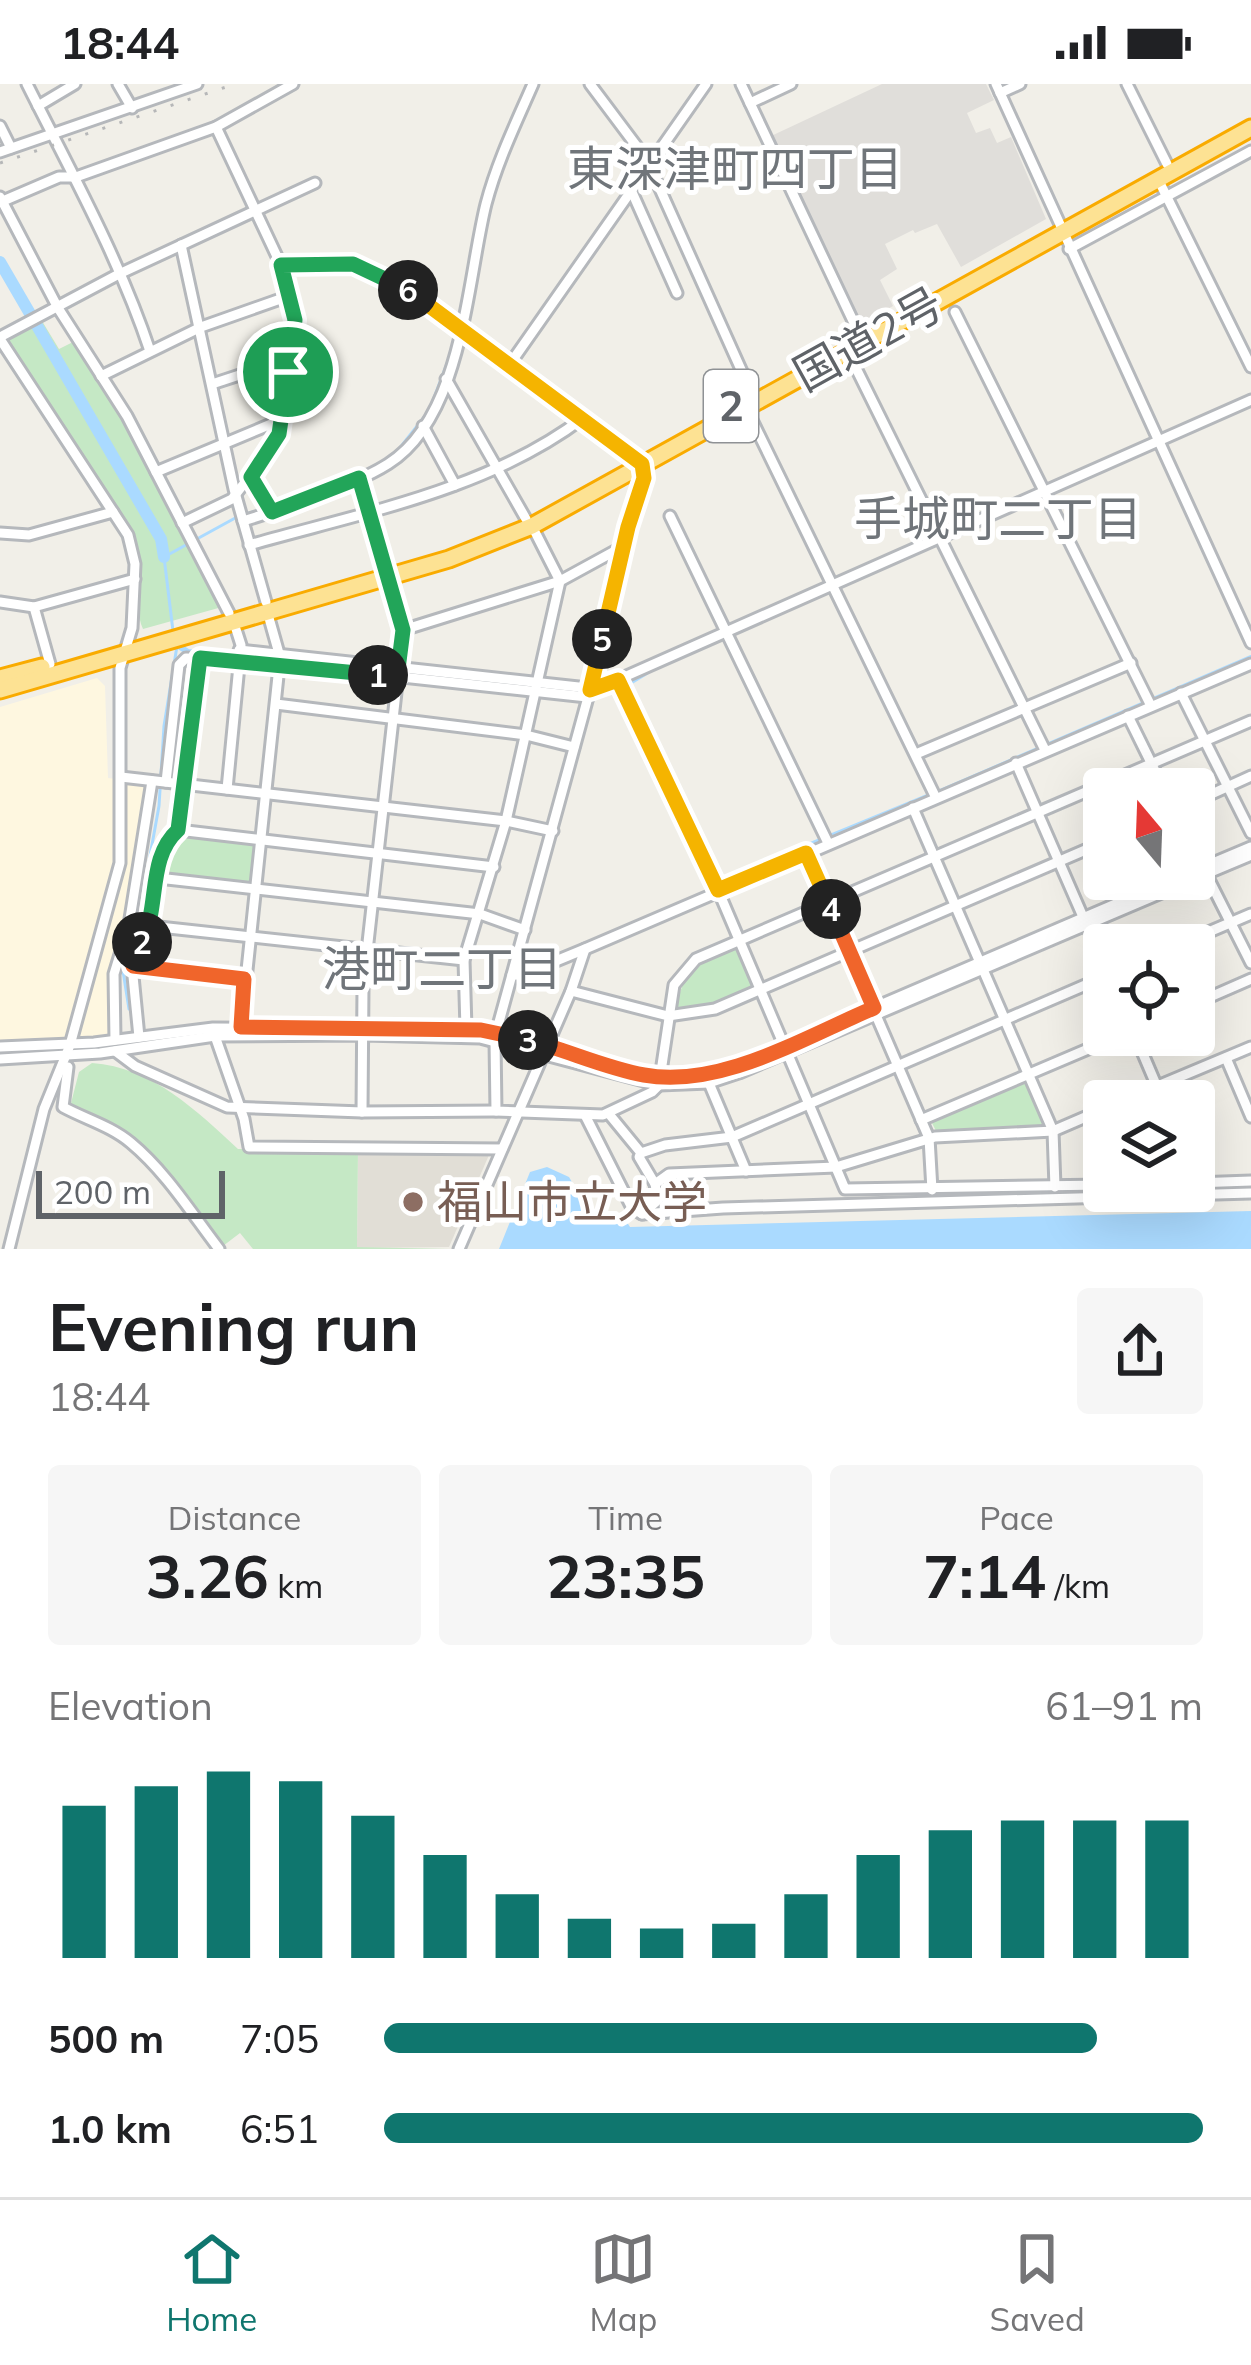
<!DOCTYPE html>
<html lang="en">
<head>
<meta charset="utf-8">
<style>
	body { margin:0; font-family:Mulish,"Noto Sans JP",sans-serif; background:#f6f6f6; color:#202124; height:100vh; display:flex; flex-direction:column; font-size:45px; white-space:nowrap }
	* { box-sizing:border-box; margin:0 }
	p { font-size:39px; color:#757577 }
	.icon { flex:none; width:66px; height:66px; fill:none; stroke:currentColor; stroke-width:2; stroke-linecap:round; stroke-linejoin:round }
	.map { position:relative; height:1165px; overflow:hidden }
	.panel { display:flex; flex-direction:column; background:#fff; flex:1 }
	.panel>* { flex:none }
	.needle { width:78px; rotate:341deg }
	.fabs { position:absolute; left:1083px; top:684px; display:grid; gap:24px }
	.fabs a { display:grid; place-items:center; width:132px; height:132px; border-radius:12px; background:#fff; box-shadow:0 12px 48px #0002; font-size:60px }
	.scale { position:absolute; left:36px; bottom:30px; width:189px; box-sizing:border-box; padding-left:12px; border:6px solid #5f6368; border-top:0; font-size:33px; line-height:42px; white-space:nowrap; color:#5f6368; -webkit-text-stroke:9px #fff; paint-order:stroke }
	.pin { position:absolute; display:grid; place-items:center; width:102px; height:102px; color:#fff; margin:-51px; border:6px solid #fff; border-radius:50%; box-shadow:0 3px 12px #0007 }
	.km { position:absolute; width:60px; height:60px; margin:-30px; border-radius:50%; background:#222; color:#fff; font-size:33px; line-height:60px; text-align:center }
	.round { display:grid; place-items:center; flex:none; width:126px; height:126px; border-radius:12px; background:#f6f6f6 }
	.head { display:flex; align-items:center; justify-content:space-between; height:204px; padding:0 48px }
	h1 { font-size:66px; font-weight:700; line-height:90px }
	.figures { display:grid; grid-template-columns:repeat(3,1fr); gap:18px; height:204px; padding:12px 48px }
	.figures div { display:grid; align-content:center; border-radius:12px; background:#f6f6f6; text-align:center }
	.figures b { font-size:60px; font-weight:700 }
	.figures small { font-size:33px; font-weight:400 }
	.figures p { font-size:33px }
	.chart { height:336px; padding:24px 48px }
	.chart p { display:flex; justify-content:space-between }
	.chart svg { width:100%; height:216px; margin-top:12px; stroke:#0f766e; stroke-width:6 }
	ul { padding:0 48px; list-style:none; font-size:39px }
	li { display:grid; grid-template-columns:192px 144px 1fr; align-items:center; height:90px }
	li i { height:30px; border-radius:15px; background:#0f766e }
	.status { display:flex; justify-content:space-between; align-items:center; height:84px; padding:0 60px; background:#fff; direction:ltr }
	.status svg { height:33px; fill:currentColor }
	.tabs { display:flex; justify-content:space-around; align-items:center; height:168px; border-top:3px solid #e0e0e0; background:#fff; font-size:33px; color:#757577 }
	.tabs a { display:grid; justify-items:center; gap:6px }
	.tabs .current { color:#0f766e }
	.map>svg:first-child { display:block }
	.commercial { fill:#fef7e0 }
	.industrial { fill:#e0deda }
	.education { fill:#e1ded6 }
	.green { fill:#c5e8c5 }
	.water { fill:#aadaff }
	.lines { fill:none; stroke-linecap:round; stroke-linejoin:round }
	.stream { stroke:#aadaff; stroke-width:3 }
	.canal { stroke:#aadaff; stroke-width:6 }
	.river { stroke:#aadaff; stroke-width:12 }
	.minor-casing { stroke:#b5b8bc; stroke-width:15 }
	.highway-casing { stroke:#f9ab00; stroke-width:21 }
	.minor { stroke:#fff; stroke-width:9 }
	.highway { stroke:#fde293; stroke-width:15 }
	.rail { stroke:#b6b7b8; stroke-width:3; stroke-dasharray:3 15; stroke-linecap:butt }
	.split-1-casing { stroke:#fff; stroke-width:24 }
	.split-2-casing { stroke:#fff; stroke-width:24 }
	.split-3-casing { stroke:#fff; stroke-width:24 }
	.split-4-casing { stroke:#fff; stroke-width:24 }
	.split-5-casing { stroke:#fff; stroke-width:24 }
	.split-6-casing { stroke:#fff; stroke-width:24 }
	.split-7-casing { stroke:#fff; stroke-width:24 }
	.split-1 { stroke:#22a559; stroke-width:15 }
	.split-2 { stroke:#22a559; stroke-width:15 }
	.split-3 { stroke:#f0652b; stroke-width:15 }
	.split-4 { stroke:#f0652b; stroke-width:15 }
	.split-5 { stroke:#f5b400; stroke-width:15 }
	.split-6 { stroke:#f5b400; stroke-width:15 }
	.split-7 { stroke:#22a559; stroke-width:15 }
	.education-dot { fill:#8d6e63; stroke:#fff; stroke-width:4.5 }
	.labels { text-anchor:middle; stroke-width:10; stroke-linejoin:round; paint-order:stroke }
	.shield { fill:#fff; stroke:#8f9295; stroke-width:3 }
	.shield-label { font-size:42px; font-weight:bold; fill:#5f6368 }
	.street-label { font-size:45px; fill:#5f6368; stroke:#fff }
	.education-label { font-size:45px; fill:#785e54; stroke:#fff; text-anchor:start }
	.neighbourhood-label { font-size:48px; fill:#70757a; stroke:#fff }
</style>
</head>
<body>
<div class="status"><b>18:44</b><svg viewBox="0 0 49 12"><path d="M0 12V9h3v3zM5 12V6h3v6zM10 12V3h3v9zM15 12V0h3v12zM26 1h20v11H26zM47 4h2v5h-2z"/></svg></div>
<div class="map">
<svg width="1251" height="1165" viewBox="0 0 1251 1165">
	<rect width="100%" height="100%" fill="#f1efe8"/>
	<polygon class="commercial" points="97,594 105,602 108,694 149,699 123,840 107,892 108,953 37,971 0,969 0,623"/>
	<polygon class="industrial" points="882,0 986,0 994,16 967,29 976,49 990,44 997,59 1011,53 1046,135 961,183 937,140 915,149 913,146 885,160 897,185 880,196 893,222 858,241 769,53"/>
	<polygon class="education" points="358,1065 486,1065 489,1071 449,1163 357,1164"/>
	<g class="green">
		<path d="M42 237 59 265 73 258 127 339 222 523 143 545C132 520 143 480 131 445L8 258 10 253Z"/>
		<polygon points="179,753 257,762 252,800 164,789 167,766"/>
		<path d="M737 862 755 903 704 925 675 928C684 883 697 878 737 862Z"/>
		<path d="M92 979C152 983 197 1027 238 1065H358L357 1163 449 1165H253L240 1149 223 1162C186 1116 133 1033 70 1023L79 988Z"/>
		<polygon points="1025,997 1045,1043 936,1047 931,1037"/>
	</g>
	<polygon class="water" points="547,1083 569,1093 594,1136 625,1135 630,1143 1251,1127 1251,1165 499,1165 530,1088"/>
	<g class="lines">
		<g class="stream">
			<polyline points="399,365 429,327 451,269"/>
			<polyline points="286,418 372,384"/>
			<polyline points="246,430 266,424"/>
			<polyline points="173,547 164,473 237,433"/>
			<polyline points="144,805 159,722 164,642 177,562"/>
			<polyline points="129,925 123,887 138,839"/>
		</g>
		<g class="canal">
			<polyline points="177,561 188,568 261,573"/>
			<polyline points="625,601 648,587"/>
			<polyline points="646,645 721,798 932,711"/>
			<polyline points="938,709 1251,574"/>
		</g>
		<polyline class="river" points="0,178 161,455 164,473"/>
		<defs>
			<g id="minor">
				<path d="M27 0C71 88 119 174 150 267"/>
				<polyline points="118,0 132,24"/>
				<polyline points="590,0 647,76 752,310"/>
				<polyline points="741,0 863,258"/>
				<polyline points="996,0 1251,559"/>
				<polyline points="1127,0 1167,80"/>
				<polyline points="1000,9 1020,0"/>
				<polyline points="750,19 791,0"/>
				<polyline points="38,22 75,0"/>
				<polyline points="0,42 11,64"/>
				<polyline points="0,68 197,0"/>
				<polyline points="1158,95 1251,283"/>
				<polyline points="632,108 677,209"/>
				<polyline points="0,113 58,224 127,332 229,529"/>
				<polyline points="3,117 59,93 76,93 216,43 293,0"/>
				<polyline points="181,161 234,405 266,518"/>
				<polyline points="1069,165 1251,67"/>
				<polyline points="281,181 353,180 412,208 583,334 644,385 590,606 496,949"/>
				<polyline points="955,228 1151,622"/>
				<polyline points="0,253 119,190 315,99"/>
				<polyline points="0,255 128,451 135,480 132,544 120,584 120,779 70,961 44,1025 9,1165"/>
				<polyline points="847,266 1045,666"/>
				<polyline points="510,280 706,0"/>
				<polyline points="101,292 201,243 289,212"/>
				<polyline points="446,295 526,435"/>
				<polyline points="212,300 288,275"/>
				<polyline points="751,334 936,714"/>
				<polyline points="423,342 455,401"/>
				<polyline points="156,388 283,335"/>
				<polyline points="252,393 272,428"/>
				<polyline points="359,394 403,546 363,903 362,1028"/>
				<polyline points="670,432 828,759"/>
				<path d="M243 437C282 425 355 401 388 380 463 333 467 196 486 120 497 78 516 39 533 0"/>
				<polyline points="182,439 232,415 270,366 283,335 295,243 281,181 216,43"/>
				<polyline points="0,449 29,451 113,428"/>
				<path d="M249 461C361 429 488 406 583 334"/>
				<polyline points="0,518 34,523 135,495"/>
				<polyline points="34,523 50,580"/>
				<polyline points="403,546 560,497 624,462"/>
				<polyline points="239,566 597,605 1251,316"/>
				<polyline points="618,596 718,806 845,1105 1104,1101"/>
				<polyline points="1181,609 1251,749"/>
				<polyline points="276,620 526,651 574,663"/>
				<polyline points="1128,632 1164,705"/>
				<polyline points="916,670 1131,579"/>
				<polyline points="1016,679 1104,881"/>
				<polyline points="121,693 506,737 553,747"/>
				<polyline points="166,698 179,581 186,574 244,576 587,613"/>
				<polyline points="227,705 241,561 234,539"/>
				<polyline points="1194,718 1251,692"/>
				<polyline points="913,724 1053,1047 1055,1103"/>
				<polyline points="178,746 494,783"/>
				<polyline points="1194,766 1251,879"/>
				<polyline points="806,769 929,1054 932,1106"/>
				<polyline points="1194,787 1251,763"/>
				<polyline points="1201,792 1251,771"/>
				<polyline points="158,794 480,830 525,846"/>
				<polyline points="150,842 464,876"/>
				<polyline points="1178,861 1251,830"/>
				<polyline points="132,882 244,895"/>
				<polyline points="512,891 522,891 585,865 1251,580"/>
				<polyline points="571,907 668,932 715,925 1104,758"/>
				<polyline points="1194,920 1251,895"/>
				<polyline points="241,943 280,573 267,527"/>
				<polyline points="466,945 464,876 506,737 560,497 532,442"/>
				<polyline points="1135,951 1163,1017"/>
				<polyline points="215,952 244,1035 249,1063 502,1065"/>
				<polyline points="139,953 132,882 150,842 162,763 178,746 200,575"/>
				<polyline points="115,956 114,890 129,841 152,697"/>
				<polyline points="495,957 496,1027 603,1031 652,1008 659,1001 674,901 696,875 1251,637"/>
				<polyline points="0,963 94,959 213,944 466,945 545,961 660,993 688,994 740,981 1174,795"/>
				<polyline points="115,967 135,982 227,1023 362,1028 496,1027"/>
				<polyline points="1226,974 1251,1033"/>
				<polyline points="0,975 100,969 215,952 364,951 480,954 659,1001 709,999 739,989 1194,795"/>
				<path d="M68 983 63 1023C85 1035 111 1042 131 1059 166 1088 192 1130 219 1165"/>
				<polyline points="709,999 746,1087"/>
				<polyline points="1122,1017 1251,963"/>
				<polyline points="609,1030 641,1069 639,1073 655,1100 658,1116 642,1130"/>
				<polyline points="585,1031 632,1124 642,1130 723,1124 1251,1109"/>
				<polyline points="921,1036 1121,951"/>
				<polyline points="641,1069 665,1061 732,1053 1104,893"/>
				<polyline points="1194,1099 1251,1097"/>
				<polyline points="655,1100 669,1090 836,1083 935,1053 1053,1047 1104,1025"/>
				<polyline points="459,1165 571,907 585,865"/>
			</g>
			<g id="highway">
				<polyline points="0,594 42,583"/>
				<polyline points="0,606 449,475 532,442 1251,44"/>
			</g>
		</defs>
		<use href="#minor" class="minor-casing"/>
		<use href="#highway" class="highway-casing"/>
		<use href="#minor" class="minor"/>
		<use href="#highway" class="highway"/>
		<polyline class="rail" points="0,79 235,0"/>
	</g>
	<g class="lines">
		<defs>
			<polyline id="split-1" points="288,288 279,350 251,393 272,428 359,394 403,546 397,593 378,591"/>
			<path id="split-2" d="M142 858C160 822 147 774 178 746L200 574 378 591"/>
			<polyline id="split-3" points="142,858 133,882 244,895 241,943 481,946 528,956"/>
			<path id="split-4" d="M528 956C567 966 605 984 644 991 720 1005 805 953 874 924L831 825"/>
			<polyline id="split-5" points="602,555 590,606 618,596 718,806 806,769 831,825"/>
			<polyline id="split-6" points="408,206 642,380 644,394 628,443 602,555"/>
			<polyline id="split-7" points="288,288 295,236 281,181 353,180 408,206"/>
		</defs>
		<use href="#split-1" class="split-1-casing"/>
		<use href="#split-2" class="split-2-casing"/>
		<use href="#split-3" class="split-3-casing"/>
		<use href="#split-4" class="split-4-casing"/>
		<use href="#split-5" class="split-5-casing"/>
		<use href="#split-6" class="split-6-casing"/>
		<use href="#split-7" class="split-7-casing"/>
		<use href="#split-1" class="split-1"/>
		<use href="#split-2" class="split-2"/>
		<use href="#split-3" class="split-3"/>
		<use href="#split-4" class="split-4"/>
		<use href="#split-5" class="split-5"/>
		<use href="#split-6" class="split-6"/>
		<use href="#split-7" class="split-7"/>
	</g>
	<circle class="education-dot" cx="413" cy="1118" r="12"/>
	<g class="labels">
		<rect class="shield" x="704" y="286" width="54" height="72" rx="9"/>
		<g class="shield-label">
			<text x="731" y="337">2</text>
		</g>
		<g class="street-label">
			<text transform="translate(868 255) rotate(-29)" y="16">国道2号</text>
		</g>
		<g class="education-label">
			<text x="437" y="1134">福山市立大学</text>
		</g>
		<g class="neighbourhood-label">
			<text x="735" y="102">東深津町四丁目</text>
			<text x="998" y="452">手城町二丁目</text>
			<text x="442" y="902">港町二丁目</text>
		</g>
	</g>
</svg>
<div class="fabs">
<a><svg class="needle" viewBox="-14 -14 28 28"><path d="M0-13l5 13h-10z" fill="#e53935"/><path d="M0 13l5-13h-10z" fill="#757577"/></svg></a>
<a><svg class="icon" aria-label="locate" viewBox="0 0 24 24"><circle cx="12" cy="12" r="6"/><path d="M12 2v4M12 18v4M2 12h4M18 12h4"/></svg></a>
<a><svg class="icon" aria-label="layers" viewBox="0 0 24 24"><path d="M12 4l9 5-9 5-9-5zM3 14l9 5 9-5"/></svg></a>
</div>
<div class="scale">200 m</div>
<div class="pin" style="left:288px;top:288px;background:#1e9e55"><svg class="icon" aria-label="arrive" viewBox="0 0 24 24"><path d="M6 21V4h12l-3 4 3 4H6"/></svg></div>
<b class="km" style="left:378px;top:591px">1</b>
<b class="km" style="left:142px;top:858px">2</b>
<b class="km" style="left:528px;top:956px">3</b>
<b class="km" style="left:831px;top:825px">4</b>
<b class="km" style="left:602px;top:555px">5</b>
<b class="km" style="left:408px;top:206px">6</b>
</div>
<section class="panel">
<div class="head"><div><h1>Evening run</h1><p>18:44</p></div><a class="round"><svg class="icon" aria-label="share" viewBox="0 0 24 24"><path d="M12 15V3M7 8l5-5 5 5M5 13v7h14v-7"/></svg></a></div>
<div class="figures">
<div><p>Distance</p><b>3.26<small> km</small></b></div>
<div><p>Time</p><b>23:35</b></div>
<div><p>Pace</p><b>7:14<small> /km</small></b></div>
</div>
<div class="chart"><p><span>Elevation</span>61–91 m</p>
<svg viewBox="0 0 160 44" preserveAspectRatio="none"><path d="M5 44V13M15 44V9M25 44V6M35 44V8M45 44V15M55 44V23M65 44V31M75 44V36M85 44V38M95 44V37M105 44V31M115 44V23M125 44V18M135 44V16M145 44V16M155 44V16"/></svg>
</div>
<ul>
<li><b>500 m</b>7:05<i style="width:87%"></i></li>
<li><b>1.0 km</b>6:51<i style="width:100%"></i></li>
</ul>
</section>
<nav class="tabs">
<a class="current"><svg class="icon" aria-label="home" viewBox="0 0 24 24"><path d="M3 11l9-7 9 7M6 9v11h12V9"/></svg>Home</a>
<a><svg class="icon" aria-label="map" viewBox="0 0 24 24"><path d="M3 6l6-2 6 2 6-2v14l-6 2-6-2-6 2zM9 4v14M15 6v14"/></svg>Map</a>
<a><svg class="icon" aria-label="saved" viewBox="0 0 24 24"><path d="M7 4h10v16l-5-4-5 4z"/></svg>Saved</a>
</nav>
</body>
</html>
